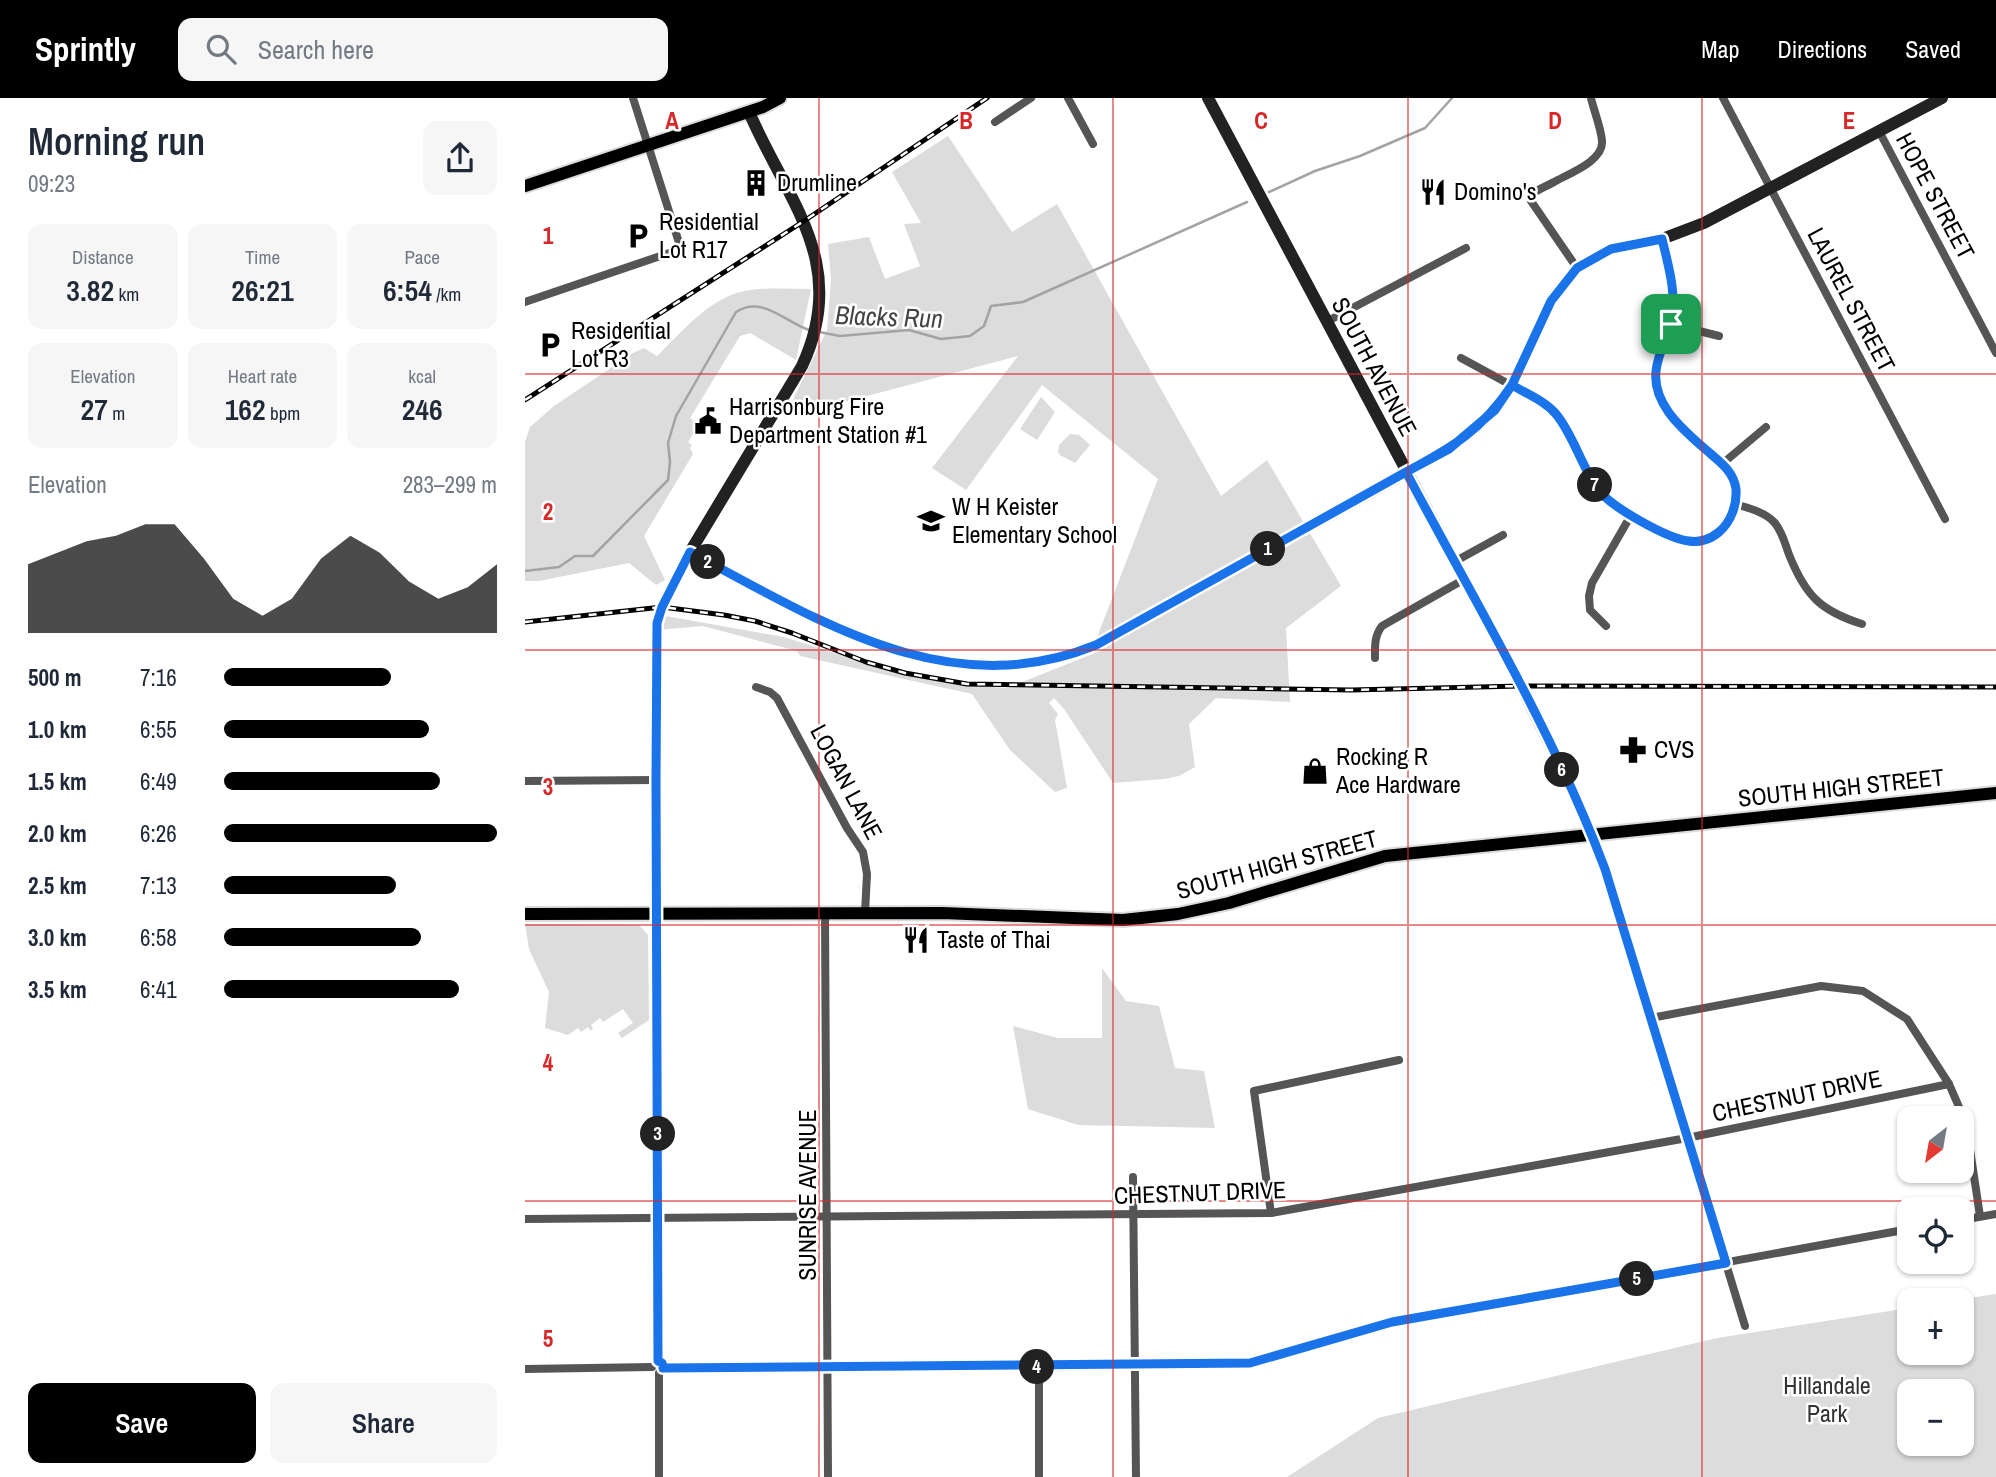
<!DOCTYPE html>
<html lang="en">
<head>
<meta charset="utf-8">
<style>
	body { margin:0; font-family:"Archivo Narrow",sans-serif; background:#f6f6f7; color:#1f2937; height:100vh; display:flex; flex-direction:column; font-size:26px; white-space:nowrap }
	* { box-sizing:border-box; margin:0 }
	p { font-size:23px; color:#747a83 }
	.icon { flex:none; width:38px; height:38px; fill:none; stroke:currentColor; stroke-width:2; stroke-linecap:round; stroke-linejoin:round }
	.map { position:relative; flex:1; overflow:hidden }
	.details { display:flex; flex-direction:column; background:#fff; width:525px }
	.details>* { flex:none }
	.needle { width:46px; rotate:211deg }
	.buttons { position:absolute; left:1372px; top:1008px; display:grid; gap:14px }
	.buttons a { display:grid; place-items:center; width:77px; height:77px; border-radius:14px; background:#fff; box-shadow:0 2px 5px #0004; font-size:35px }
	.pin { position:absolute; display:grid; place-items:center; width:60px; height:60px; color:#fff; margin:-30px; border-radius:14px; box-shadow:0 4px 10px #0006 }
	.km { position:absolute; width:35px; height:35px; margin:-18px; border-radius:50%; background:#222; color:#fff; font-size:19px; line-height:35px; text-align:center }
	.round { display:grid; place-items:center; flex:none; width:74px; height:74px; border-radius:14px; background:#f6f6f7 }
	.headline { display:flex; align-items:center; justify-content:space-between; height:119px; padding:0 28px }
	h1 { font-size:38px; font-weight:600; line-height:52px }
	.stats { display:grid; grid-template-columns:repeat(3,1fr); gap:10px; height:119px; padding:7px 28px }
	.stats div { display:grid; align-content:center; border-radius:14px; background:#f6f6f7; text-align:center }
	.stats b { font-size:30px; font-weight:600 }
	.stats small { font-size:19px; font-weight:400 }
	.stats p { font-size:19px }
	.chart { height:196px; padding:14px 28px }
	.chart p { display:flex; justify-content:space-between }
	.chart svg { width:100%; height:126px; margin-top:7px; fill:#000; opacity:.7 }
	.action { display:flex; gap:14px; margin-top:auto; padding:14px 28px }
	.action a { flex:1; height:80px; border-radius:14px; background:#000; color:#fff; font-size:28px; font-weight:600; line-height:80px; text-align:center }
	.action a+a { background:#f6f6f7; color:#1f2937 }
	ul { padding:0 28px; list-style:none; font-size:23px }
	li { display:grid; grid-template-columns:112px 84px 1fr; align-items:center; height:52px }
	li i { height:18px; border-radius:9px; background:#000 }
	header { display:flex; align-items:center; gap:42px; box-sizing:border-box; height:98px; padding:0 35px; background:#000; color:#fff }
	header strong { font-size:33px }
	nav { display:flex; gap:38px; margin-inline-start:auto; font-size:24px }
	.search { width:490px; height:63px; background:#f6f6f7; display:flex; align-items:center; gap:18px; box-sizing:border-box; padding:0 24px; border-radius:14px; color:#747a83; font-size:26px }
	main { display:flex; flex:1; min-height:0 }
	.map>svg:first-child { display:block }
	.green { fill:#dcdcdc; fill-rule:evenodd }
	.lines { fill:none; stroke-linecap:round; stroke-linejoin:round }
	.stream { stroke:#a3a3a3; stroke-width:2.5 }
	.primary-casing { stroke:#dbdbdb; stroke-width:16 }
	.street { stroke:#555; stroke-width:8 }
	.secondary { stroke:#222; stroke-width:12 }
	.primary { stroke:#000; stroke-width:12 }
	.rail-casing { stroke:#000; stroke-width:5 }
	.rail { stroke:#fff; stroke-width:2.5; stroke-dasharray:8; stroke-linecap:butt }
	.route-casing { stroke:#fff; stroke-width:14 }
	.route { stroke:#1a73e8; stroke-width:9 }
	.grid { fill:none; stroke:#d62828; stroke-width:2; stroke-opacity:0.55 }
	.labels { text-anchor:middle; stroke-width:5; stroke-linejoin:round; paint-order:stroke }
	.poi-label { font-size:24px; fill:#000; stroke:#fff; text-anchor:start }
	.street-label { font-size:24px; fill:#000; stroke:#fff }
	.park-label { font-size:24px; fill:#333; stroke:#fff }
	.water-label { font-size:26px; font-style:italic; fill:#444; stroke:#fff }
	.grid-label { font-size:23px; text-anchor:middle; font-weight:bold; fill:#d62828; stroke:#fff; stroke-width:5; stroke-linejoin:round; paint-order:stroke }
</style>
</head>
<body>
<header>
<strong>Sprintly</strong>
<div class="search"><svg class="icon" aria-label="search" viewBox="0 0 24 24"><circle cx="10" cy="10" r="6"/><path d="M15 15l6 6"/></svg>Search here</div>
<nav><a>Map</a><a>Directions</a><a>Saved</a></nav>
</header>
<main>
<section class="details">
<div class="headline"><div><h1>Morning run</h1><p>09:23</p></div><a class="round"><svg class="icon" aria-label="share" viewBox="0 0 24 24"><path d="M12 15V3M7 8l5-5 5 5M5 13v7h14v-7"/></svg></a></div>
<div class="stats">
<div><p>Distance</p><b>3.82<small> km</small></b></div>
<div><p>Time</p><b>26:21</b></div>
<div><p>Pace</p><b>6:54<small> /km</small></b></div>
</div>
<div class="stats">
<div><p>Elevation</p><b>27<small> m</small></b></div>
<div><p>Heart rate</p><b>162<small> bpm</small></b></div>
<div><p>kcal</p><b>246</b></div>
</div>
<div class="chart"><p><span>Elevation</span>283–299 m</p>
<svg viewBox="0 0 160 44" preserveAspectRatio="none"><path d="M0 44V20L10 16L20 12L30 10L40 6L50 6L60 18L70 32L80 38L90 32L100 18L110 10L120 16L130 26L140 32L150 28L160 20V44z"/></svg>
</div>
<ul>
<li><b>500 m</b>7:16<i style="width:61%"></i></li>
<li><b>1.0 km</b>6:55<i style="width:75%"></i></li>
<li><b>1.5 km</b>6:49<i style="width:79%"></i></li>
<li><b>2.0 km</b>6:26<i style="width:100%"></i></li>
<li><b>2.5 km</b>7:13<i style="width:63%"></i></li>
<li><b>3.0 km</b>6:58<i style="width:72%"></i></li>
<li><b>3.5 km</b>6:41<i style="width:86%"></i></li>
</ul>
<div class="action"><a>Save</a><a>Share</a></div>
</section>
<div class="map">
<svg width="1471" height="1379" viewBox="0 0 1471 1379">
	<rect width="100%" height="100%" fill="#fff"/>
	<g class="green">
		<polygon points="423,38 487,134 532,106 696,398 742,362 816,488 761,530 765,604 691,600 664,626 670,669 654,678 639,681 588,685 539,611 529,600 524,605 533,616 530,622 542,690 530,694 485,652 447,596 275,558 272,553 178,528 132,532 135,517 259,539 373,575 436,587 482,590 565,557 743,452 571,542 633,381 517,287 441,392 407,370 493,258 259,320 302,232 306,181 303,146 344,139 360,181 395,168 379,126 396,125 367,74"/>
		<path d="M286 191 271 262 225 235 215 238 165 320 174 326 163 344 167 347 165 350 168 356 119 438 140 482 131 487 104 465 14 483H0V344L5 329 29 308 108 255 119 250 132 258C157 234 184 200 220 193 241 189 264 191 286 191Z"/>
		<polygon points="516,299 530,314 512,342 495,331"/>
		<polygon points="545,336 554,337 565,347 550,365 535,357 533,354 534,347"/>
		<polygon points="0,826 114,827 123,837 124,922 97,940 93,935 108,925 98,911 78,924 75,920 66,927 68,931 66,933 63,929 56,934 53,930 43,937 20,930 24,894 4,851"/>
		<polygon points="577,870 601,903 634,908 650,970 679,973 690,1030 553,1027 503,1011 488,928 533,940 577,940"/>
		<path d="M1471 1196V1379H762L853 1320 1192 1240 1384 1210V1255H1437V1202H1431ZM1384 1293H1437V1346H1384Z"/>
	</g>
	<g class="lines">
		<g class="stream">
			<polyline points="744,94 790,73 835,58 900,30 927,0"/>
			<polyline points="294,234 315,238 384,232 416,241 445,238 459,228 466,208 498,204 722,104"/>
			<path d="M0 473 34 469 50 458H68L143 382 145 364 143 345 151 318 211 214C237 197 260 224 284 232"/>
		</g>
		<defs>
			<g id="primary">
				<polyline points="0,88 238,9 255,0"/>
				<polyline points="0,816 417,815 598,822 653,816 704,805 860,758 1471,695"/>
			</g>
		</defs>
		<use href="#primary" class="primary-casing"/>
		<g class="street">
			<polyline points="543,0 568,46"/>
			<polyline points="1198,0 1420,421"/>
			<polyline points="470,24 506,0"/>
			<polyline points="1354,33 1471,255"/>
			<path d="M1052 170 1006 103V98C1011 91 1021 89 1029 84 1043 76 1079 63 1077 43 1076 30 1069 13 1066 0"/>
			<polyline points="0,204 156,151 108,0"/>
			<polyline points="801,224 941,150"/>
			<polyline points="1146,226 1194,238"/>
			<path d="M936 260 1021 306C1046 329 1053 365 1073 392 1085 408 1145 442 1165 444 1178 445 1191 439 1199 430 1208 418 1214 400 1210 385 1202 357 1151 336 1137 301 1122 265 1147 243 1149 209 1151 186 1142 163 1137 141"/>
			<polyline points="1197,366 1241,329"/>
			<path d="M1210 406C1223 410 1240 414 1249 424 1258 434 1260 447 1265 459 1281 498 1296 513 1337 526"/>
			<polyline points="929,464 978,437"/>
			<polyline points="1081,528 1065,512 1064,498 1067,485 1106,417"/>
			<path d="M850 560C850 549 849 538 857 528L938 482"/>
			<polyline points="231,589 245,594 252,600 322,730 338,754 342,776 340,815"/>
			<polyline points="0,683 131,682"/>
			<polyline points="1067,737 1080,771 1220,1228"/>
			<polyline points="132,815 133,1263"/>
			<polyline points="300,815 303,1379"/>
			<polyline points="1126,920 1296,888 1338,893 1382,921 1424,986 1441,1025 1455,1118"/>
			<polyline points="608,1079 611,1379"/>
			<polyline points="746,1115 729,993 874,962"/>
			<polyline points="0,1121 746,1115 1162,1040 1424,986"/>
			<polyline points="1437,1122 1471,1116"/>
			<polyline points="514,1269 514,1379"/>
			<polyline points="139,1270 725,1265 867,1225 1384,1131"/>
			<polyline points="0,1271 127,1269"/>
			<polyline points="134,1275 134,1379"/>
		</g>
		<g class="secondary">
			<polyline points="683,0 996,588 1032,660 1067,737"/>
			<path d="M165 454C291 521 424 607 571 547L924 351 970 312 987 287 1026 203 1052 170 1086 151 1137 141 1179 125 1417 0"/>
			<path d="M132 815V525L137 509 165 454 277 268C325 165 263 104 224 14"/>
		</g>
		<use href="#primary" class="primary"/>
		<defs>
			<g id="rail">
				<polyline points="0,302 279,123 462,0"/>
				<polyline points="0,524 137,509 199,517 230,523 267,535 341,564 380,575 442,586 826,592 996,588 1471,589"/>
			</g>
		</defs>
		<use href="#rail" class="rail-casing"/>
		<use href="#rail" class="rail"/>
	</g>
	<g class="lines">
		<defs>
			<path id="route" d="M1146 226C1152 196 1144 170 1137 141L1086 151 1052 170 1026 203 987 287 970 312 924 351 881 374 571 547C423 607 293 522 165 454L137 509 132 525 131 682 133 1263 137 1265 138 1270 725 1265 867 1224 1201 1165 1080 771C1028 633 950 504 881 374 928 349 957 332 987 287 1002 296 1020 303 1031 316 1049 338 1056 368 1073 391 1084 408 1143 441 1164 443 1174 445 1186 441 1194 434 1206 424 1212 407 1211 391 1209 376 1199 367 1187 357 1162 335 1123 306 1132 267 1135 253 1141 239 1146 226"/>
		</defs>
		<use href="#route" class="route-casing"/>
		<use href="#route" class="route"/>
	</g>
	<path class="grid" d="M294 0V1379M588 0V1379M883 0V1379M1177 0V1379M0 276H1471M0 552H1471M0 827H1471M0 1103H1471"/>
	<defs>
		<symbol id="building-bare" viewBox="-9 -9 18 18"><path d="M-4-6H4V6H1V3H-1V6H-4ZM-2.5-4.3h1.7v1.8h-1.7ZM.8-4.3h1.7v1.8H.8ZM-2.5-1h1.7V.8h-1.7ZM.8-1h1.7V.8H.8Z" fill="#000" stroke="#fff" stroke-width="2.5" paint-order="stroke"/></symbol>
		<symbol id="restaurant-bare" viewBox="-9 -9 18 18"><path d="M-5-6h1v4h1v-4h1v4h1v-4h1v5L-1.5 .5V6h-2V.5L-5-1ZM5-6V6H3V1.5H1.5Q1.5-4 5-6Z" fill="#000" stroke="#fff" stroke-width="2.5" paint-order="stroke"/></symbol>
		<symbol id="parking-bare" viewBox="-9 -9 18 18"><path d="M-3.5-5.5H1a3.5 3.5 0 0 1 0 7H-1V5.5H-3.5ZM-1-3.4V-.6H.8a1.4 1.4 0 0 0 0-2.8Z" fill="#000" stroke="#fff" stroke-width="2.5" paint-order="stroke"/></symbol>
		<symbol id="civic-bare" viewBox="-9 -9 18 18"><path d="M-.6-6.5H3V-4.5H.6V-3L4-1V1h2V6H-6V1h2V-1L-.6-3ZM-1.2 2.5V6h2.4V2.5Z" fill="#000" stroke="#fff" stroke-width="2.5" paint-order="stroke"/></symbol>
		<symbol id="school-bare" viewBox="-9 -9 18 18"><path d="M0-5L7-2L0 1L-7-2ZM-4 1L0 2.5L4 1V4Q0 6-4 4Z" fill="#000" stroke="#fff" stroke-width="2.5" paint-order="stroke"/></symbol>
		<symbol id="pharmacy-bare" viewBox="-9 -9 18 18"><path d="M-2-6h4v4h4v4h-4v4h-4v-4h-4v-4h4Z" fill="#000" stroke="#fff" stroke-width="2.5" paint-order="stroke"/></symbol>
		<symbol id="shop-bare" viewBox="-9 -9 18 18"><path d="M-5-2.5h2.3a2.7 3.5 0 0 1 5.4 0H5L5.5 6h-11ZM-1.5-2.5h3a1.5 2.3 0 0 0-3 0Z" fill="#000" stroke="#fff" stroke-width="2.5" paint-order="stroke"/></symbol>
	</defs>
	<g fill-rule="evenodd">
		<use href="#building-bare" x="212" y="66" width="38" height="38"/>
		<use href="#restaurant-bare" x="889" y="75" width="38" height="38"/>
		<use href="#parking-bare" x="94" y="119" width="38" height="38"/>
		<use href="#parking-bare" x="6" y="228" width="38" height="38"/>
		<use href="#civic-bare" x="164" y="304" width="38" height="38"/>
		<use href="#school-bare" x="387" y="404" width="38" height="38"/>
		<use href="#pharmacy-bare" x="1089" y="633" width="38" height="38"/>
		<use href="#shop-bare" x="771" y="654" width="38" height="38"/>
		<use href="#restaurant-bare" x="372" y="823" width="38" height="38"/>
	</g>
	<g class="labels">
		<g class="poi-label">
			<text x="252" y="93">Drumline</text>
			<text x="929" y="102">Domino's</text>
			<text x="134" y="132">Residential<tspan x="134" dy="28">Lot R17</tspan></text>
			<text x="46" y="241">Residential<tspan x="46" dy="28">Lot R3</tspan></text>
			<text x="204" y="317">Harrisonburg Fire<tspan x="204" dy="28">Department Station #1</tspan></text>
			<text x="427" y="417">W H Keister<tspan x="427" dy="28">Elementary School</tspan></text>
			<text x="1129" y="660">CVS</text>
			<text x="811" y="667">Rocking R<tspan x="811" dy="28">Ace Hardware</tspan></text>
			<text x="412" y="850">Taste of Thai</text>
		</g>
		<g class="street-label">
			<text transform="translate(1410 98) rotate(62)" y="8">HOPE STREET</text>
			<text transform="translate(1326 202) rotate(62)" y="8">LAUREL STREET</text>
			<text transform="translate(849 269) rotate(62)" y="8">SOUTH AVENUE</text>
			<text transform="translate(321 684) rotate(62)" y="8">LOGAN LANE</text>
			<text transform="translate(1316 690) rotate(-6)" y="8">SOUTH HIGH STREET</text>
			<text transform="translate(752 767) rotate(-15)" y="8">SOUTH HIGH STREET</text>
			<text transform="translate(1272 998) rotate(-12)" y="8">CHESTNUT DRIVE</text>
			<text transform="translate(675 1095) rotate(-2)" y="8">CHESTNUT DRIVE</text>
			<text transform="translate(283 1097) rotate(-90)" y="8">SUNRISE AVENUE</text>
		</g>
		<g class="park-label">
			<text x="1302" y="1296">Hillandale<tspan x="1302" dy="28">Park</tspan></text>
		</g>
		<g class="water-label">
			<text transform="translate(364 219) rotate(2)" y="9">Blacks Run</text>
		</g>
	</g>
	<g class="grid-label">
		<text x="147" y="31">A</text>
		<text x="441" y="31">B</text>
		<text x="736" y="31">C</text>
		<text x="1030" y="31">D</text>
		<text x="1324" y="31">E</text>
		<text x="23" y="146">1</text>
		<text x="23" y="422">2</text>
		<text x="23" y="697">3</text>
		<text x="23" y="973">4</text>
		<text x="23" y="1249">5</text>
	</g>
</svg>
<div class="buttons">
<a><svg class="needle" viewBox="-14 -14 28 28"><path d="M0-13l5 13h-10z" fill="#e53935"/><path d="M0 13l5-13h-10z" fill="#747a83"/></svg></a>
<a><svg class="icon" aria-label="locate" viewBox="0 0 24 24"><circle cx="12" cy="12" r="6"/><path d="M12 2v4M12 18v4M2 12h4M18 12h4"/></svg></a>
<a>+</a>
<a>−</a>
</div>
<div class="pin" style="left:1146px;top:226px;background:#1e9e55"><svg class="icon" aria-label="arrive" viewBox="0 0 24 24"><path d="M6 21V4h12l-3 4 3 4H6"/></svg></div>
<b class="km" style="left:743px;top:451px">1</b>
<b class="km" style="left:183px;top:464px">2</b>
<b class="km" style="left:133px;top:1036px">3</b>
<b class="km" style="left:512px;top:1269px">4</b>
<b class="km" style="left:1112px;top:1181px">5</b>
<b class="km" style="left:1037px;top:672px">6</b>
<b class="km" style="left:1070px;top:387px">7</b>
</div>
</main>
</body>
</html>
